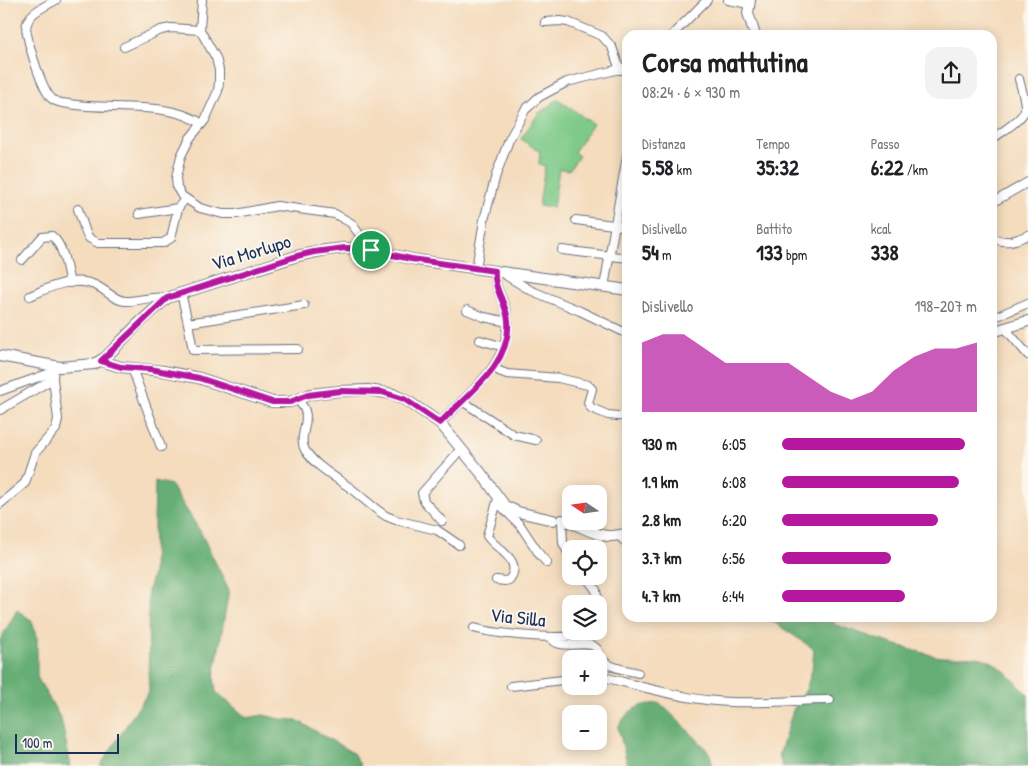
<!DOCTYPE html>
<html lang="it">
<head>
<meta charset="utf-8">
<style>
	body { margin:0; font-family:"Patrick Hand",sans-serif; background:#f2f2f2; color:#202124; height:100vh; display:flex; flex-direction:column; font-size:19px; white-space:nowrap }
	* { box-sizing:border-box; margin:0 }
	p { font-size:16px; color:#757577 }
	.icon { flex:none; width:28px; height:28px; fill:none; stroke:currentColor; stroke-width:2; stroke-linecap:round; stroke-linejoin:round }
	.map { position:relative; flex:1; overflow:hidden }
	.details { position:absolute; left:622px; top:30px; width:375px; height:592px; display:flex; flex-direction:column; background:#fff; border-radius:15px; box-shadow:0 2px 12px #0003 }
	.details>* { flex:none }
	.needle { width:32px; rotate:283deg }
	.tools { position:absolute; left:562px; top:485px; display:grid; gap:10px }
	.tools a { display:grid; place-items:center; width:45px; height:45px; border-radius:10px; background:#fff; box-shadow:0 2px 12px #0003; font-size:25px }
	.scale { position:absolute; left:15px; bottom:12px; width:104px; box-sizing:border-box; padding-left:5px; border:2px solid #1b2f5e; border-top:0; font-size:14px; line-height:18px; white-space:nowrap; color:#1b2f5e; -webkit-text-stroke:4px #fbf7ec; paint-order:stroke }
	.pin { position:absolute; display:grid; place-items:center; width:42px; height:42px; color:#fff; margin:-21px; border:2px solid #fff; border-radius:50%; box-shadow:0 1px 5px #0007 }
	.round { display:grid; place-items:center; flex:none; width:52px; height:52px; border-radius:15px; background:#f2f2f2 }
	.summary { display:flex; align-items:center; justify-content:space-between; height:85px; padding:0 20px }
	h1 { font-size:28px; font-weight:800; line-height:38px }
	.metrics { display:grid; grid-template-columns:repeat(3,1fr); gap:8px; height:85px; padding:5px 20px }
	.metrics div { display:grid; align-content:center }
	.metrics b { font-size:21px; font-weight:800 }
	.metrics small { font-size:14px; font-weight:400 }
	.metrics p { font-size:14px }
	.chart { height:140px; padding:10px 20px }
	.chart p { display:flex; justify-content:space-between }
	.chart svg { width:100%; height:90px; margin-top:5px; fill:#b5179e; opacity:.7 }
	ul { padding:0 20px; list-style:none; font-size:16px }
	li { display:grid; grid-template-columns:80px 60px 1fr; align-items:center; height:38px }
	li i { height:12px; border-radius:6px; background:#b5179e }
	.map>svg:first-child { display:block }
	.green { fill:#7eca88; stroke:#4c7c73 }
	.forest { fill:#66ae74; stroke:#406e69 }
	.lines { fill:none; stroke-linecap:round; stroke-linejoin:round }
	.minor-casing { stroke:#676c7f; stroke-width:10 }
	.secondary-casing { stroke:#676c7f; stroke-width:12 }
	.minor { stroke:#fff; stroke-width:8 }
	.secondary { stroke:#fff; stroke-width:10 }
	.route-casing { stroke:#fff; stroke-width:10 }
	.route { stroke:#b5179e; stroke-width:6 }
	.labels { text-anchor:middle; stroke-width:4; stroke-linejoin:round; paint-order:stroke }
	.street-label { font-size:19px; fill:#1b2f5e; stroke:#fbf7ec }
</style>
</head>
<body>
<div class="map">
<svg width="1028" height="766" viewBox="0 0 1028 766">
	<rect width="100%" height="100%" fill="#fbf7ec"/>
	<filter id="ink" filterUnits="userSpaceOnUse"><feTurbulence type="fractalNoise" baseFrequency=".02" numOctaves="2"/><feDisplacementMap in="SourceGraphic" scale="10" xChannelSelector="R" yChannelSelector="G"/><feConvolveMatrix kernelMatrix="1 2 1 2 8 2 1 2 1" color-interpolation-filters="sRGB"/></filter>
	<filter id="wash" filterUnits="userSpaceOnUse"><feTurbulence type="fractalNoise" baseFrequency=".0096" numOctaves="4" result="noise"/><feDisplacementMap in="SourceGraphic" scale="20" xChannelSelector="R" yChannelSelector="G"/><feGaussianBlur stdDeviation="1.12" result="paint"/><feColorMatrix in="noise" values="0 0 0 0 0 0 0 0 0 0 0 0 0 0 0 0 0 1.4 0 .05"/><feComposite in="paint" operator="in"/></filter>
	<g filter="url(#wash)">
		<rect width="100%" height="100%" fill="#f4dcbd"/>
		<polygon class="green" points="558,99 593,124 574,152 579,156 569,170 559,169 553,208 539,206 545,166 539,164 540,152 521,139 538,114"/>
		<g class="forest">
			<polygon points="155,481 171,485 200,531 229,590 214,677 216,692 247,718 263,715 280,719 297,720 353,753 361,766 100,766 149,691 148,590 153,574"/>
			<polygon points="17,610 31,620 37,635 37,677 61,719 71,766 0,766 0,640"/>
			<path d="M770 618H837L833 624C867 635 901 648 936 656 954 660 975 652 992 662 1006 670 1017 684 1028 695V766H782L779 756 793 710 806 690 812 670 814 649 772 621Z"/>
			<path d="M660 703 701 743 710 754 713 766H626L627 763 618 727C631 707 637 705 660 703Z"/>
		</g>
	</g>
	<g filter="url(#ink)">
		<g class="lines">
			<defs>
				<g id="minor">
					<path d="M56 0C42 8 22 15 27 34 30 49 41 87 51 98 56 103 63 103 69 104 108 111 169 100 202 124"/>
					<polyline points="202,0 200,30 216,58 219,70 219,82 218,91 205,120 190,138 181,156 176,178 177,188 182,196 200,208 223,214 236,214 277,206 335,214 351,223 371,250"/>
					<polyline points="728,0 749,4"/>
					<polyline points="545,22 560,21 568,22 602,36 612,47 620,70"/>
					<polyline points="672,35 707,0"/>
					<polyline points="124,47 161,30 171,28 200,30"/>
					<path d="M992 139C1000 133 1023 119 1025 110 1026 101 1021 88 1019 79"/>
					<polyline points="992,203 1028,182"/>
					<polyline points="78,209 86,233 89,238 98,243 163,243 171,238 178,208 185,199"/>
					<polyline points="139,214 178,208"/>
					<polyline points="576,220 628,227"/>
					<path d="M992 238C1006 244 1015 241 1028 235"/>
					<polyline points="562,250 628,258"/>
					<path d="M22 260 42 237 52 236C64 246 66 268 70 283"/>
					<polyline points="476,269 484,220 496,175 509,140 525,110 539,97 567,82 628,67"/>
					<polyline points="502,273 530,290 580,311 628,334"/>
					<polyline points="604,287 628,150"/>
					<polyline points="181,293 188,323 304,305"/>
					<path d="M30 296C50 287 75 275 97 286 107 291 114 300 125 301 139 302 152 295 167 298"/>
					<polyline points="467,310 484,317 508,322"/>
					<polyline points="1000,315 1028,303"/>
					<polyline points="188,323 193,350 298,349"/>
					<polyline points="1005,328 1028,355"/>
					<polyline points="480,340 504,347"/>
					<polyline points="494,367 499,371 507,374 558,378 588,385 592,389 588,403 591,408 608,415 628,417"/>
					<polyline points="132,368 161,447"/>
					<polyline points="0,391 53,372"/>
					<path d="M297 400C317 416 296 434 305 450 315 466 335 477 349 487 362 497 373 508 386 516L396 520 437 530 459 545"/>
					<polyline points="462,401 514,435 536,440"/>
					<polyline points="0,410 53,379 54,366"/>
					<path d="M440 423C468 393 513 363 507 316 505 300 493 287 495 271"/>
					<polyline points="0,504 25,483 35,453 56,429 58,419 53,379"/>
					<polyline points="501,506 520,525 540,555 547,563"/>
					<polyline points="562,520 563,543 571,559"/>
					<polyline points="442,521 424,501 422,493 461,449"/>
					<polyline points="619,536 628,544"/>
					<polyline points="585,576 596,590 598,604"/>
					<path d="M496 580 505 581 509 580C525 560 495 549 487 536L497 502"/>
					<path d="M474 628C493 634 576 643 590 631"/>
					<path d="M551 637C556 650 580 642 591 645 601 648 598 656 605 662 613 669 628 670 638 673"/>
					<path d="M599 676C637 685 676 697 715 701 753 705 792 700 830 700"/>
					<polyline points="511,686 571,679"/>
				</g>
				<g id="secondary">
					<polyline points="750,0 748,13 755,35"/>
					<polyline points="992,332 1028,321"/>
					<polyline points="0,356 60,367 94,364 106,357 137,325 167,298 297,256 326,250 345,248 365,249 417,260 628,290"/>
					<polyline points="101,361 121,367 163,371 199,378 272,402 290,402 311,394 340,391 368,390 393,394 409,402 440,423 481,473 505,506 518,512 553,520"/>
					<path d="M562 520C586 526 601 543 628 533"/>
				</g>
			</defs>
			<use href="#minor" class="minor-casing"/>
			<use href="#secondary" class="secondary-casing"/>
			<use href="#minor" class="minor"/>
			<use href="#secondary" class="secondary"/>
		</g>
	</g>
	<g class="lines" filter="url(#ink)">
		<defs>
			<path id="route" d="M345 248 365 249 411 259 495 271C493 288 506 303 508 320 512 365 467 394 440 423L404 399 382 392 340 391 308 395 290 402H272L199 378 150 369 121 367 101 361 167 298 297 256 314 252Z"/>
		</defs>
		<use href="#route" class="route-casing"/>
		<use href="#route" class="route"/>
	</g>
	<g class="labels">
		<g class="street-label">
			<text transform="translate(251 252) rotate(-17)" y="7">Via Morlupo</text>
			<text transform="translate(518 617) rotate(6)" y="7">Via Silla</text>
		</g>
	</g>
</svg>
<div class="tools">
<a><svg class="needle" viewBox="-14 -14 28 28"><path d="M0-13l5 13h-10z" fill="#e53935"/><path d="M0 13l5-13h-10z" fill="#757577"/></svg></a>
<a><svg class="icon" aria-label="locate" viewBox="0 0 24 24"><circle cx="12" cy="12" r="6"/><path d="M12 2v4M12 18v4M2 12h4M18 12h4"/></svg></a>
<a><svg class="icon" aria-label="layers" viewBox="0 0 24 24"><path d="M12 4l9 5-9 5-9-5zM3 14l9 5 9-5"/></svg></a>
<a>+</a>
<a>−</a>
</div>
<div class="scale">100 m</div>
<div class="pin" style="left:371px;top:250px;background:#1e9e55"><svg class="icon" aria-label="arrive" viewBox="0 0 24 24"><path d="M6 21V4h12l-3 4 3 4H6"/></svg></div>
<section class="details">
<div class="summary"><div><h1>Corsa mattutina</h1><p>08:24 · 6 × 930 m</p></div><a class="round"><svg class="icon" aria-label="share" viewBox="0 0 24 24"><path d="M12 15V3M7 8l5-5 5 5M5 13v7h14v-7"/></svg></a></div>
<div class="metrics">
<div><p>Distanza</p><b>5.58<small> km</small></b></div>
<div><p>Tempo</p><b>35:32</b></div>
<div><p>Passo</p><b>6:22<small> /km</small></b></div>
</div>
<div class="metrics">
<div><p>Dislivello</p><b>54<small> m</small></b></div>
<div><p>Battito</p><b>133<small> bpm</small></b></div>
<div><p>kcal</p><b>338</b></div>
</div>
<div class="chart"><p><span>Dislivello</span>198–207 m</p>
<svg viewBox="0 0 160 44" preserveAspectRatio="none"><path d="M0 44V10L10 6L20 6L30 13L40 20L50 20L60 20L70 20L80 27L90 34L100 38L110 34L120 24L130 17L140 13L150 13L160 10V44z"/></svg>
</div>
<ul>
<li><b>930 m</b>6:05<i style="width:94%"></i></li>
<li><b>1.9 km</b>6:08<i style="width:91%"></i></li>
<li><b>2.8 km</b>6:20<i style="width:80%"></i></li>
<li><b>3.7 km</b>6:56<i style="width:56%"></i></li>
<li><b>4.7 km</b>6:44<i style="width:63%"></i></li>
</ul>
</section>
</div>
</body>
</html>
